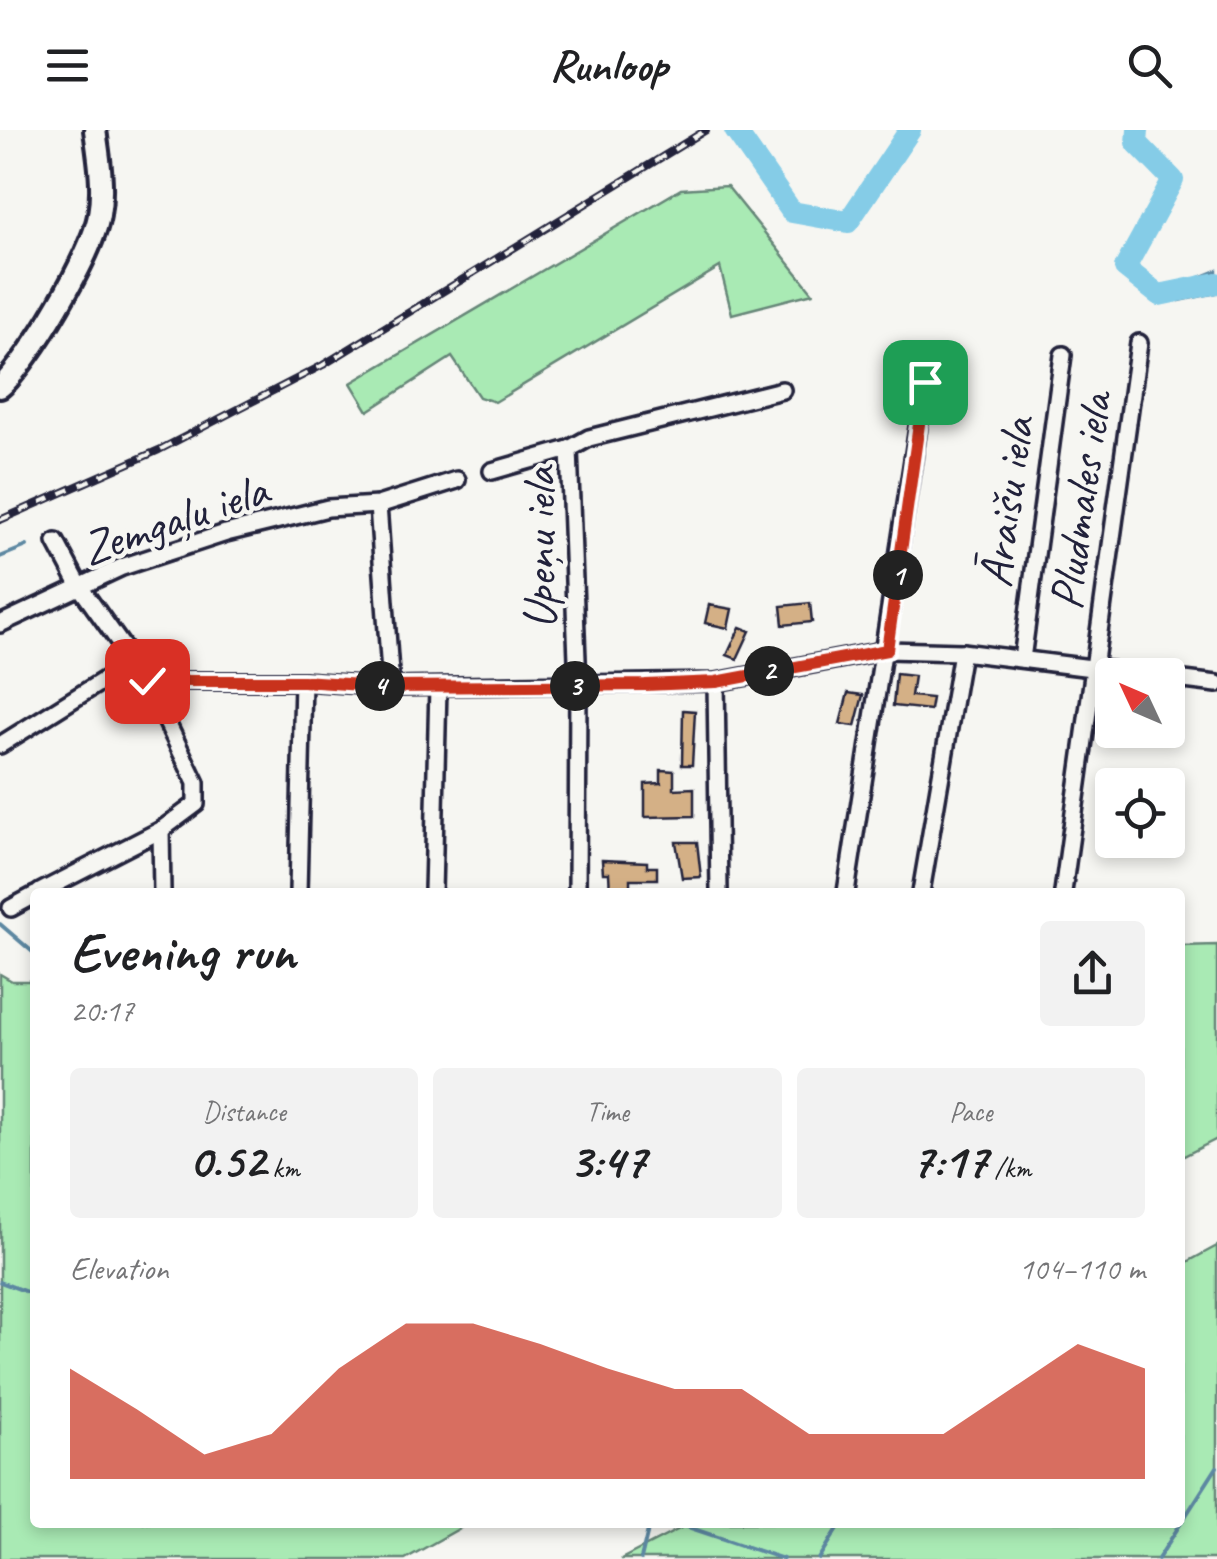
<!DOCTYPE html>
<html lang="en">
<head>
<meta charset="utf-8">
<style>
	body { margin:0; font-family:Caveat,sans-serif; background:#f2f2f2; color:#202124; height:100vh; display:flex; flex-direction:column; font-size:38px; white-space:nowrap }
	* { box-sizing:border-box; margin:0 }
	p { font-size:32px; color:#757577 }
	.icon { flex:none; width:55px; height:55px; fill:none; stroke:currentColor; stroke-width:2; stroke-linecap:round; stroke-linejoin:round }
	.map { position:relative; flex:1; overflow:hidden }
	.drawer { position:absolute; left:30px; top:758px; width:1155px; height:640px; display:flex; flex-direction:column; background:#fff; border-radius:10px; box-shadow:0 5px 15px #0003 }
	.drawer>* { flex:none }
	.needle { width:65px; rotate:314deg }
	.buttons { position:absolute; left:1095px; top:528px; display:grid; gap:20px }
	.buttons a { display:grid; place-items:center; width:90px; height:90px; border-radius:10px; background:#fff; box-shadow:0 5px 15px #0003; font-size:50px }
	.pin { position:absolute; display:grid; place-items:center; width:85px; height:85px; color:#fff; margin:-42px; border-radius:20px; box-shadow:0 5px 15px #0006 }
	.km { position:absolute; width:50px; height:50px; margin:-25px; border-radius:50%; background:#222; color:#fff; font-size:28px; line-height:50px; text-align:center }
	.round { display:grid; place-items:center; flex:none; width:105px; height:105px; border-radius:10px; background:#f2f2f2 }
	.headline { display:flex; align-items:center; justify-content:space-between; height:170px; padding:0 40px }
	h1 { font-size:55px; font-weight:600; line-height:75px }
	.stats { display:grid; grid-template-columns:repeat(3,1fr); gap:15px; height:170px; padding:10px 40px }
	.stats div { display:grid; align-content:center; border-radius:10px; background:#f2f2f2; text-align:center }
	.stats b { font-size:50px; font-weight:600 }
	.stats small { font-size:28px; font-weight:400 }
	.stats p { font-size:28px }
	.chart { height:280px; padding:20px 40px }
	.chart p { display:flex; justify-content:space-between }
	.chart svg { width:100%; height:180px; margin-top:10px; fill:#c8321e; opacity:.7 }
	header { display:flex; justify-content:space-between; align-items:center; height:130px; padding:0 40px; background:#fff; font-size:45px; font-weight:600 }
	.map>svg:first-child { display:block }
	.green { fill:#a9eab4; stroke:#668678; stroke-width:2.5 }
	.water { fill:#85cce7; stroke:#5d88a2; stroke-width:2.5 }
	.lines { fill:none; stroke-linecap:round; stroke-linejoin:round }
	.stream { stroke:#5d88a2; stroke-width:4 }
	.river { stroke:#85cce7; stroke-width:22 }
	.building { fill:#d4b086; stroke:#22223b; stroke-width:2.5 }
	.minor-casing { stroke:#22223b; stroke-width:22 }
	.tertiary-casing { stroke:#22223b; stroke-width:28 }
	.minor { stroke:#f6f6f2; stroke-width:15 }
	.tertiary { stroke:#f6f6f2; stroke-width:20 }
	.rail-casing { stroke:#22223b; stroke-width:8 }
	.rail { stroke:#f6f6f2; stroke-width:4; stroke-dasharray:11; stroke-linecap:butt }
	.route-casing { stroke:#fff; stroke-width:20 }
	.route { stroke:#c8321e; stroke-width:12 }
	.labels { text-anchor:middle; stroke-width:9; stroke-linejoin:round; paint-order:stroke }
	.street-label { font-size:48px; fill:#22223b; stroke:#f6f6f2 }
</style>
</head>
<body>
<header><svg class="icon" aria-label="menu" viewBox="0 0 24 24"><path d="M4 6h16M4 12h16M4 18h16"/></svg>Runloop<svg class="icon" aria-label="search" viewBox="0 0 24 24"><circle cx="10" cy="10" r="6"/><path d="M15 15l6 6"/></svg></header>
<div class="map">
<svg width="1217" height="1429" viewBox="0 0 1217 1429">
	<rect width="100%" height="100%" fill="#f6f6f2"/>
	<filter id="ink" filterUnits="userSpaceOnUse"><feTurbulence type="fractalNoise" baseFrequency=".01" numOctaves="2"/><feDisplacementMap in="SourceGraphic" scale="20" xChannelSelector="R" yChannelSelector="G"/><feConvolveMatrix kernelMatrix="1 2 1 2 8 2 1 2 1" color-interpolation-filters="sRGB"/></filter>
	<g filter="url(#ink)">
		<g class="green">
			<polygon points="727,56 813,163 732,184 720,137 495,272 479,267 452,227 368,281 351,253 681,59"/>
			<polygon points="1217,815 1217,1009 1180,1028 1180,816"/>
			<polygon points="0,844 12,851 35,851 35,1392 469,1393 405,1429 0,1429"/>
			<polygon points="1217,1116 1217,1429 621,1429 691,1393 1180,1392 1180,1136"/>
		</g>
		<polygon class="water" points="1217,140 1217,163 1180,171 1180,155"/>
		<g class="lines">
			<g class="stream">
				<polyline points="0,427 27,416"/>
				<polyline points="0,794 35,824"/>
				<polyline points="0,1152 35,1165"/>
				<polyline points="673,1392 783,1429"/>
				<polyline points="641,1429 650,1392"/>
				<polyline points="819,1429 842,1392"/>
				<polyline points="1158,1429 1217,1337"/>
			</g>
			<g class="river">
				<polyline points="735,0 792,82 848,92 910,0"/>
				<polyline points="1138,0 1137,13 1173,50 1125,138 1159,165 1217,153"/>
			</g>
		</g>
		<g class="building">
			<polygon points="810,473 812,492 783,495 781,476"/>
			<polygon points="709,475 732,479 728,498 705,493"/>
			<polygon points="740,497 750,501 737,529 727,525"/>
			<polygon points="896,544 914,546 911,566 932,568 930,580 893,576"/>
			<polygon points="848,563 863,565 855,596 840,594"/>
			<polygon points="683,580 695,581 692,635 682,635"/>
			<polygon points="661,640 674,641 674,659 694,658 694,686 645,687 645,654 661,653"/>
			<polygon points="676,712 697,712 701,747 682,748"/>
			<polygon points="602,730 647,732 647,737 657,737 657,749 630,749 630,762 610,762 609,743 603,743"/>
		</g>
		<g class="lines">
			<defs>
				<g id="minor">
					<polyline points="492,341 569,319"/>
					<polyline points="378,375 391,557"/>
					<polyline points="56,412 80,457 147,551 303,551 391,557 716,552 887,520 962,522 1148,545"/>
					<polyline points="0,494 122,437 226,403 328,378 378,375 457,350"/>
					<polyline points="1022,529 1063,225"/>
					<polyline points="1168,548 1217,554"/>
					<polyline points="716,552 719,762"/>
					<polyline points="0,615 112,545 135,538"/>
					<polyline points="161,700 162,762"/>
					<polyline points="40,762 161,700 196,674 196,653 147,551"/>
					<polyline points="298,762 303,551"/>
					<polyline points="433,762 438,557"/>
					<polyline points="577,762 578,556 569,319 589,308 782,260"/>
					<polyline points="846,762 925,252"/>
					<polyline points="921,762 962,522"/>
					<polyline points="1063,762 1139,213"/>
					<polyline points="11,778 35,765"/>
				</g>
				<path id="tertiary" d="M0 257C29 232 93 123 99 85 104 57 99 28 95 0"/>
			</defs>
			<use href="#minor" class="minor-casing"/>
			<use href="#tertiary" class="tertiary-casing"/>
			<use href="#minor" class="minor"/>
			<use href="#tertiary" class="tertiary"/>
			<defs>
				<polyline id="rail" points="0,390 159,320 323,235 706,0"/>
			</defs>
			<use href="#rail" class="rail-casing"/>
			<use href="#rail" class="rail"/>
		</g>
	</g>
	<g class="lines" filter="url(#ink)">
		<defs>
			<polyline id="route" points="147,551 303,551 390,557 645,555 716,552 887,520 925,252"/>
		</defs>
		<use href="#route" class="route-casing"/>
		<use href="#route" class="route"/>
	</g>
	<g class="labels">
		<g class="street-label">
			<text transform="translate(1079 371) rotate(-82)" y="17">Pludmales iela</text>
			<text transform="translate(1005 372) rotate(-82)" y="17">Āraišu iela</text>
			<text transform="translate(174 388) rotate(-19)" y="17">Zemgaļu iela</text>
			<text transform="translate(538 418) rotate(-90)" y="17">Upeņu iela</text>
		</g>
	</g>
</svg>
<div class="buttons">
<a><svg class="needle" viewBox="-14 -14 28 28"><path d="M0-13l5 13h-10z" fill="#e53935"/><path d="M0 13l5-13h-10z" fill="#757577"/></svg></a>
<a><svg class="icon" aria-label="locate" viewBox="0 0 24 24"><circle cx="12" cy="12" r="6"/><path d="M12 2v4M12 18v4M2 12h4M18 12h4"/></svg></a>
</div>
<div class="pin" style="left:925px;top:252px;background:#1e9e55"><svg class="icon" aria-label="arrive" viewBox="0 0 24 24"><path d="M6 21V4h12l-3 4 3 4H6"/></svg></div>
<div class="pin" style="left:147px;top:551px;background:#d93025"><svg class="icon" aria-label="check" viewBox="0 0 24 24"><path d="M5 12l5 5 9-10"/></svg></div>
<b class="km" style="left:898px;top:445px">1</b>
<b class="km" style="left:769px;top:541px">2</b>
<b class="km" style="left:575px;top:556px">3</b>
<b class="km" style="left:380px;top:556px">4</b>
<section class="drawer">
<div class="headline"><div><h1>Evening run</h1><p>20:17</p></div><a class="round"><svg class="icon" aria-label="share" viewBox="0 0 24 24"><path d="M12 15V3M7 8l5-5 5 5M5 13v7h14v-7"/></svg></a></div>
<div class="stats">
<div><p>Distance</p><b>0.52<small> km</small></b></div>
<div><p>Time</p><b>3:47</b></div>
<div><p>Pace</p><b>7:17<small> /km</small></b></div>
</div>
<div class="chart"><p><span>Elevation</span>104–110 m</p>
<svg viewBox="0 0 160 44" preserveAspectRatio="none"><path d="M0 44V17L10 27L20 38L30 33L40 17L50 6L60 6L70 11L80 17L90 22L100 22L110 33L120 33L130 33L140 22L150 11L160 17V44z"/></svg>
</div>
</section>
</div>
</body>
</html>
